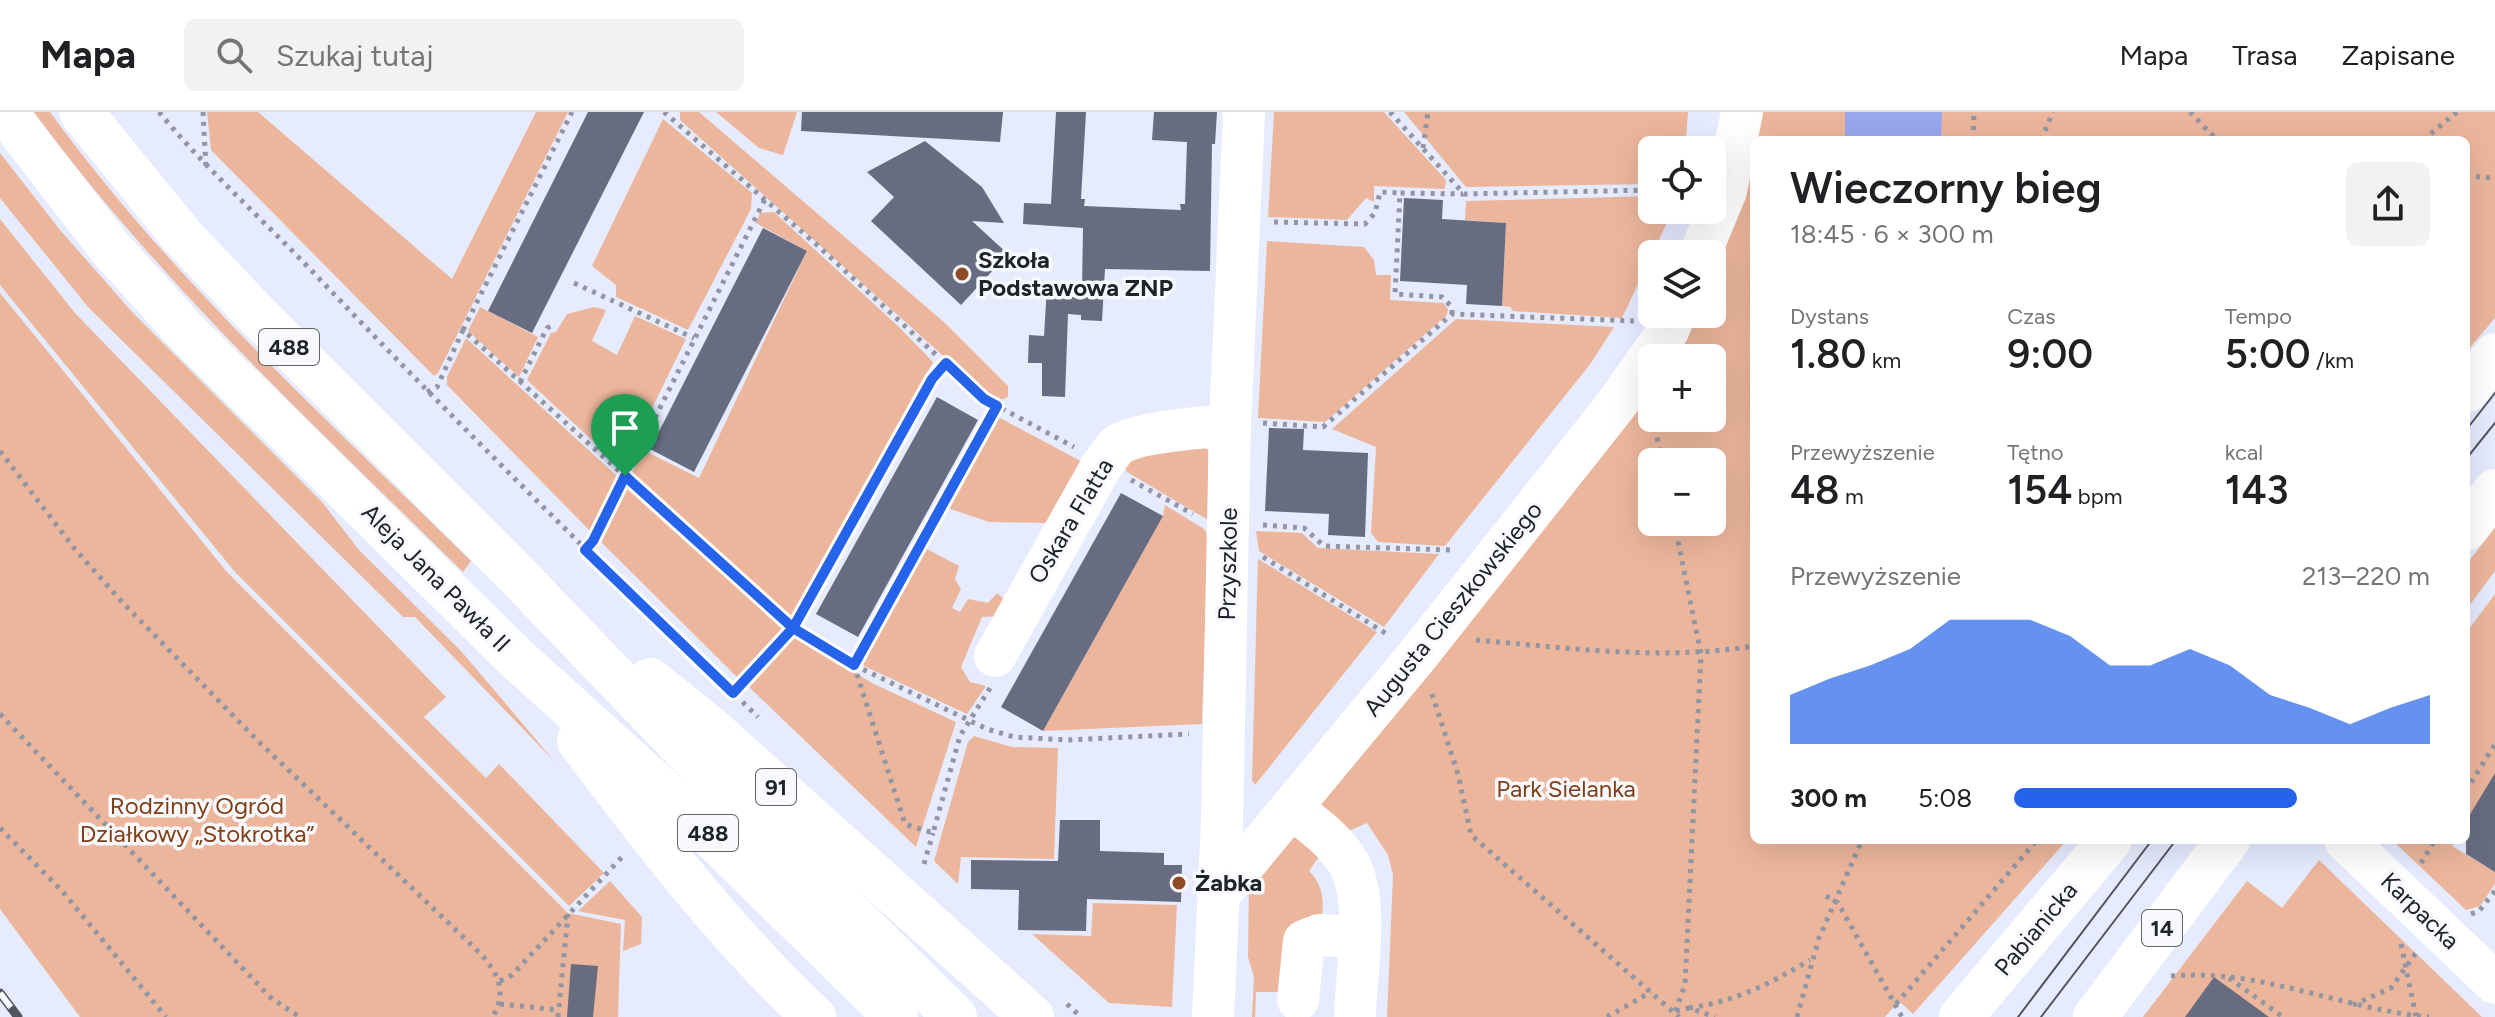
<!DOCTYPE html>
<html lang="pl">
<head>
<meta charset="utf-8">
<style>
	body { margin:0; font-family:Figtree,sans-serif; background:#f2f2f2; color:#202124; height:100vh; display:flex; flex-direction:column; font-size:30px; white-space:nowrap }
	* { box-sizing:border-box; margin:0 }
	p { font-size:26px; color:#757577 }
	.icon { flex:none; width:44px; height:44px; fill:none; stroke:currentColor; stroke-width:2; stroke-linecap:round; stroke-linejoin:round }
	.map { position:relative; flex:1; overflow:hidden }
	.drawer { position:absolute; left:1750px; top:24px; width:720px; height:708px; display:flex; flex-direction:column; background:#fff; border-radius:12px; box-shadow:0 8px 32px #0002 }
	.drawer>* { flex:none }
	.controls { position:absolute; left:1638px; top:24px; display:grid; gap:16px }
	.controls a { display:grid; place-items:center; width:88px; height:88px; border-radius:12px; background:#fff; box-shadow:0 8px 32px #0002; font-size:40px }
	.pin { position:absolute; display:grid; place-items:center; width:68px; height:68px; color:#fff; margin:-82px -34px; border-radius:50% 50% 50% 0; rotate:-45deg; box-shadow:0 0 8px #0007 }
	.pin .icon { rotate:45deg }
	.round { display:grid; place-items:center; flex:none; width:84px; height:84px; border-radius:12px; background:#f2f2f2 }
	.head { display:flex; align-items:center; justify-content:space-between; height:136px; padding:0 40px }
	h1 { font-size:44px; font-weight:600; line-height:60px }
	.metrics { display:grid; grid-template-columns:repeat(3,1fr); gap:12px; height:136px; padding:8px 40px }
	.metrics div { display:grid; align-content:center }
	.metrics b { font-size:40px; font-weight:600 }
	.metrics small { font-size:22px; font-weight:400 }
	.metrics p { font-size:22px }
	.chart { height:224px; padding:16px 40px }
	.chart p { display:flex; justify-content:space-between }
	.chart svg { width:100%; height:144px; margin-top:8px; fill:#2563eb; opacity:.7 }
	ul { padding:0 40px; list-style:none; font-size:26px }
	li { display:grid; grid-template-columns:128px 96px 1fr; align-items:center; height:60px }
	li i { height:20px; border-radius:10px; background:#2563eb }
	header { display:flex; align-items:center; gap:48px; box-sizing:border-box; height:112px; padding:0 40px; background:#fff; border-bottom:2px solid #e0e0e0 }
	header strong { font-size:38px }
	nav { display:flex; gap:44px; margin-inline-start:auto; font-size:28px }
	.search { width:560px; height:72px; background:#f2f2f2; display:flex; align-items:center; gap:20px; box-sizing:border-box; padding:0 28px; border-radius:12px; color:#757577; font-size:30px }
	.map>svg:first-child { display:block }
	.green { fill:#ecb69c; fill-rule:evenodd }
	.water { fill:#98a7ee }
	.building { fill:#676c80 }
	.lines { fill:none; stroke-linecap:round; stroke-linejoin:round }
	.path { stroke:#9296a4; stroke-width:5; stroke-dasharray:4 6; stroke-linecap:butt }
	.minor { stroke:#fff; stroke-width:42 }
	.major { stroke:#fff; stroke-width:44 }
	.tram { stroke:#52545f; stroke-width:2 }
	.rail-casing { stroke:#52545f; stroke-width:9 }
	.rail { stroke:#f7f9fd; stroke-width:6; stroke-dasharray:18; stroke-linecap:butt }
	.route-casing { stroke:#fff; stroke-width:16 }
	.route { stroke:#2563eb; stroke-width:10 }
	.poi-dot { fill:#904a23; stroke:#f7f9fd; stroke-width:3 }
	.labels { text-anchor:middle; stroke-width:7; stroke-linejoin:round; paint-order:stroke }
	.shield { fill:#f7f9fd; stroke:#61636a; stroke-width:2 }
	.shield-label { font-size:22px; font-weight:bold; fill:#21232b }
	.poi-label { font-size:24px; font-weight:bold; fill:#21232b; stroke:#f7f9fd; text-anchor:start }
	.street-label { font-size:24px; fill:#21232b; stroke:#f7f9fd }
	.park-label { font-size:24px; fill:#823e16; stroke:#f7f9fd }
</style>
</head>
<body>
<header>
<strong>Mapa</strong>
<div class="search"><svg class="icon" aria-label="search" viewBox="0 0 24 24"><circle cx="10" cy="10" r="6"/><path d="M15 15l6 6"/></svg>Szukaj tutaj</div>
<nav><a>Mapa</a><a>Trasa</a><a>Zapisane</a></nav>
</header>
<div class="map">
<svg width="2495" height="905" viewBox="0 0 2495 905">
	<rect width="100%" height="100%" fill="#e6ebfe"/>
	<g class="green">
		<path d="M34 0H50C171 167 325 305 471 449L463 460C313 312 159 170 34 0Z"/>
		<polygon points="207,0 258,0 452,167 536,0 568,0 438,261 434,264 211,38"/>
		<polygon points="680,0 699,0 945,211 1008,274 1008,285 999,289 988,284 680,8"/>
		<polygon points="716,0 797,0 783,43 759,36"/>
		<polygon points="1274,0 1384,0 1446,68 1445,77 1374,74 1374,90 1366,86 1347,108 1268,105"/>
		<polygon points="1404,0 1688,0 1685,38 1652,38 1652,72 1466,75"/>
		<polygon points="1762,0 2495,0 2495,206 2466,240 2466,28 1756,28"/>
		<polygon points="663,7 752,81 751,97 688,218 616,185 616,173 592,154"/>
		<path d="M1754 37V728H2067L1913 902 1899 889 1885 905H1387L1393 763 1388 743 1367 711 1344 721 1320 693 1652 272V306H1712V246H1670L1693 202H1712V158ZM1652 350H1712V410H1652Z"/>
		<polygon points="0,41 60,118 133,201 322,390 359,438 461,539 555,650 415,505 403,505 88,195 0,86"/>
		<polygon points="1652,84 1652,98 1673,98 1622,206 1512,199 1511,195 1502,194 1506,111 1465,108 1466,89"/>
		<polygon points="774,100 899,215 933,250 791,508 632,361 643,338 699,366 807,139 756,111 760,101"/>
		<polygon points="0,107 75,201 446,585 424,605 486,666 499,652 604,761 569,794 235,460 0,173"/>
		<polygon points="1267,129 1364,135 1374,148 1376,163 1391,163 1390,188 1443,191 1448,197 1447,203 1325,310 1258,306"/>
		<polygon points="0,181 227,460 568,801 621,812 618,905 80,905 0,797"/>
		<polygon points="480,195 538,225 519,265 468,219"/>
		<polygon points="594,195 606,198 592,229 617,243 635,204 686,227 624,353 620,354 527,268 551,221 556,220 567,202"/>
		<polygon points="1456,207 1614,215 1591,251 1445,434 1378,430 1371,421 1376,335 1332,317"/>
		<polygon points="466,226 618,365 592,421 447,273 447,265"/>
		<polygon points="998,305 1088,353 1055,411 989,410 948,396"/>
		<polygon points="1202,335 1208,338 1208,408 1127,360 1124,354 1142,341"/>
		<polygon points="626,370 788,515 739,567 599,428"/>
		<polygon points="1165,393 1204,417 1208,424 1202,612 1043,619 1163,404"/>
		<polygon points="2495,415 2495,459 2466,498 2466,453"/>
		<polygon points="1256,419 1302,421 1318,436 1439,442 1384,515 1259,439"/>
		<polygon points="925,436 959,454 955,467 961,477 952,496 960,500 968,487 988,491 997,481 1006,489 1005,504 982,505 961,555 970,570 986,574 967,602 864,554 863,550"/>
		<polygon points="1258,447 1377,520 1255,673 1252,668"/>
		<polygon points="2495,482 2495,661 2466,709 2466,521"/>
		<polygon points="793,521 872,571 956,610 916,735 750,576 749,570"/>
		<polygon points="974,624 1012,635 1058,636 1054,747 961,745 958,772 934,749 968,630"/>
		<path d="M1294 724 1322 740 1309 759C1343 792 1305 846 1289 880H1256L1255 905H1252L1254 865 1248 845 1249 772Z"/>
		<polygon points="2392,728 2455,728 2452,734 2492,758 2495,754 2495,772 2480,794 2466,798"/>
		<polygon points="2319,748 2482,905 2143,905 2247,769 2282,796"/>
		<polygon points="610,769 642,805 641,832 623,839 625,808 578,799"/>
		<polygon points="1093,791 1177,793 1172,895 1109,891 1032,822 1091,824"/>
	</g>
	<polygon class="water" points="1845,0 1942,0 1941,28 1845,28"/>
	<g class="building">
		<polygon points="588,0 644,0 532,221 488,199"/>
		<polygon points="802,0 1003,0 1000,30 801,19"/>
		<polygon points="1056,0 1086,0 1081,87 1085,87 1084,94 1181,98 1180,92 1185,92 1187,30 1152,28 1154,0 1217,0 1215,32 1212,32 1210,159 1105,157 1102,209 1081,208 1081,203 1068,202 1065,285 1042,284 1042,251 1028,251 1029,223 1044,224 1047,174 1082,176 1083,116 1023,112 1024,91 1051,92"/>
		<polygon points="925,29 982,75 1004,111 972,109 1008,142 961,193 871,109 894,85 867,60"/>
		<polygon points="1404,86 1443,88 1442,107 1506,111 1502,194 1466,192 1467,173 1400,169"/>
		<polygon points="763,116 807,139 694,360 650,337"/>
		<polygon points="937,285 978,308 858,525 816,502"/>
		<polygon points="1269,316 1304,317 1303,338 1368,341 1365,425 1328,423 1329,402 1265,399"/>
		<polygon points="1121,381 1163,404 1043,619 1001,595"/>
		<polygon points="2495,661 2495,760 2466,742 2466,709"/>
		<polygon points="1060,708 1100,708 1100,739 1164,741 1164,753 1182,753 1181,790 1087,787 1086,819 1018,818 1019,778 971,777 971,748 1058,749"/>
		<polygon points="571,852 598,854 593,905 567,905"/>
		<polygon points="2214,865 2269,905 2185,905"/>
	</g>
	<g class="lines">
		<g class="path">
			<path d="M159 0C206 57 260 105 311 158 456 311 606 458 758 605"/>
			<polyline points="203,0 206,55"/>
			<polyline points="664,0 817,133 984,287 1074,335"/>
			<polyline points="1390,0 1464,82 1652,78"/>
			<polyline points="2190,0 2217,28"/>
			<polyline points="1973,28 1974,0"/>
			<polyline points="2041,28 2053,0"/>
			<polyline points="2423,28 2457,0"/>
			<polyline points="1423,36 1428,0"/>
			<polyline points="2466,64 2495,66"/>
			<polyline points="1274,110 1365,112 1375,101 1380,80 1400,81"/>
			<polyline points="574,171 694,226"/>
			<polyline points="1452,202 1452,195 1442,185 1395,182 1400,81 1463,82"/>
			<polyline points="463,218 572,0"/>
			<polyline points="520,270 547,216 555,212"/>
			<polyline points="427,280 437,275 463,218 793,516 854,553 987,617 1014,625 1067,628 1189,622"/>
			<polyline points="1653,306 1662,350"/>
			<polyline points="1263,311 1323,315 1452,202 1634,209"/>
			<path d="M0 339 74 436 123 491 259 630 482 843C500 865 506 879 493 905"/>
			<polyline points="1131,368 1193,402"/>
			<polyline points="1674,410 1701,542 1685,873 1675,900"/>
			<polyline points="1263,413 1304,416 1324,434 1450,438"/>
			<polyline points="585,438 593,429 765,87"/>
			<polyline points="1263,445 1390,524"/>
			<path d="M1476 528C1570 536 1660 549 1754 534"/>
			<polyline points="990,576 960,624 933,721 905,712 854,553 997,294"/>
			<polyline points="733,581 793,516 932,267 946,251"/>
			<polyline points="1432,582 1458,662 1471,723 1679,905"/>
			<polyline points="0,602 271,886 300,905"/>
			<polyline points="2466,679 2495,632"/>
			<polyline points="0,716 63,780 166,905"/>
			<polyline points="2421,751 2435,728"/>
			<polyline points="924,752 933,721"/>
			<polyline points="1826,784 1838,791 1902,905"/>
			<polyline points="2471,802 2479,799 2495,779"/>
			<polyline points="2401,832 2416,904"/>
			<path d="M2171 864C2259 856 2342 897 2429 905"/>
			<polyline points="2229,866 2283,905"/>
			<polyline points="500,869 512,863 622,745"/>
			<polyline points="500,892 559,898"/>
			<polyline points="1067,892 1081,905"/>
			<polyline points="1896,892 2037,728"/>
			<polyline points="2353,893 2391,876 2416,841"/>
			<path d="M1689 896C1737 889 1769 872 1810 848"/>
			<polyline points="1676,899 1689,896 1715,905"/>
			<polyline points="558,905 568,802"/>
			<polyline points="1607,905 1651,880"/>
			<polyline points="1797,905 1819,826 1862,728"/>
		</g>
		<g class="minor">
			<polyline points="1700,142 1726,79 1742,0"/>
			<path d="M995 544 1102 353C1107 347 1112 338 1118 333 1136 320 1207 315 1230 313"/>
			<path d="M1291 696C1311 711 1332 726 1346 747 1371 783 1356 861 1355 905"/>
			<polyline points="2345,728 2495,871"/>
			<polyline points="1219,783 1417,544 1616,293 1668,219 1675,202"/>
			<polyline points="1298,888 1304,829 1319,823 1358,825"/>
			<polyline points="1213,905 1222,709 1230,313 1244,0"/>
		</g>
		<g class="major">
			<polyline points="5,0 111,137 189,223 514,544 691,704 896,905"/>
			<polyline points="81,0 182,124 256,202 511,457 686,639 955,905"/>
			<polyline points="2466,279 2495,243"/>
			<polyline points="2466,417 2495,379"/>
			<polyline points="650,568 710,616 1032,905"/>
			<path d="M579 629C652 726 725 822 814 905"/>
			<polyline points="1961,905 2110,728"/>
			<polyline points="2095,905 2228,728"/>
		</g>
		<g class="tram">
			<polyline points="2466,318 2495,281"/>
			<polyline points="2466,347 2495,311"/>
			<polyline points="2018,905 2152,728"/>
			<polyline points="2041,905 2176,728"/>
		</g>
		<defs>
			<polyline id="rail" points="0,881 18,905"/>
		</defs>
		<use href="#rail" class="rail-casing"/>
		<use href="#rail" class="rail"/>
	</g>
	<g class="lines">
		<defs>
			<polyline id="route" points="625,364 593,429 585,438 733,581 793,516 932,267 946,251 984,287 997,294 854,553 793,516 625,364"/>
		</defs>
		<use href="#route" class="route-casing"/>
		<use href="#route" class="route"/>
	</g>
	<g class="poi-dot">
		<circle cx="962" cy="162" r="8"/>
		<circle cx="1179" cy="771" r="8"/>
	</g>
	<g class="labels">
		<g class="shield">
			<rect x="259" y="217" width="60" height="36" rx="6"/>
			<rect x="756" y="657" width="40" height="36" rx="6"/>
			<rect x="678" y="703" width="60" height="36" rx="6"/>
			<rect x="2142" y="798" width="40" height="36" rx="6"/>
		</g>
		<g class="shield-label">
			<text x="289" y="243">488</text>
			<text x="776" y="683">91</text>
			<text x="708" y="729">488</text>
			<text x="2162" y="824">14</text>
		</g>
		<g class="poi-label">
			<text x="978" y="156">Szkoła<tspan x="978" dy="28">Podstawowa ZNP</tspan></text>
			<text x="1195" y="779">Żabka</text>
		</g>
		<g class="street-label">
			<text transform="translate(1071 409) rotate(-59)" y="8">Oskara Flatta</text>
			<text transform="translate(1228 452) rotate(-89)" y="8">Przyszkole</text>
			<text transform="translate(436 466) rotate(45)" y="8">Aleja Jana Pawła II</text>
			<text transform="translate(1453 497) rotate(-51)" y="8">Augusta Cieszkowskiego</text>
			<text transform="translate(2420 799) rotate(44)" y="8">Karpacka</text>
			<text transform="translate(2036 817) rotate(-50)" y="8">Pabianicka</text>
		</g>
		<g class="park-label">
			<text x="1566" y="685">Park Sielanka</text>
			<text x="197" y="702">Rodzinny Ogród<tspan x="197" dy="28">Działkowy „Stokrotka”</tspan></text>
		</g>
	</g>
</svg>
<div class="controls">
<a><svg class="icon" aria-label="locate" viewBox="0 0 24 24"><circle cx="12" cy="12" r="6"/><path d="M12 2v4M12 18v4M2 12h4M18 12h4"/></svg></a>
<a><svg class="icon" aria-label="layers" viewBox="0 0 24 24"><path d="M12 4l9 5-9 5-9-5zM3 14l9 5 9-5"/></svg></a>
<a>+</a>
<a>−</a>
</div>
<div class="pin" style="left:625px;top:364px;background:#1e9e55"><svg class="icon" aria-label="arrive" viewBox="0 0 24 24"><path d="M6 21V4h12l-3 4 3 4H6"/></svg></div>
<section class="drawer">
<div class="head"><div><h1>Wieczorny bieg</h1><p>18:45 · 6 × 300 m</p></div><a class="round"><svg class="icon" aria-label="share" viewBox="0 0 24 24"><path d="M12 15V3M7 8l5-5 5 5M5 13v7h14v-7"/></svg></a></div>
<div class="metrics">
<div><p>Dystans</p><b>1.80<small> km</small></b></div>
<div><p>Czas</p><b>9:00</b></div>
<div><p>Tempo</p><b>5:00<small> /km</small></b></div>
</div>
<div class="metrics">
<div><p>Przewyższenie</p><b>48<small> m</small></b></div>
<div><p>Tętno</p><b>154<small> bpm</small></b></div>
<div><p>kcal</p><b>143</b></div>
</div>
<div class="chart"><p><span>Przewyższenie</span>213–220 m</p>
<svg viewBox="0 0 160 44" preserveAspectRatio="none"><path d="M0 44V29L10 24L20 20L30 15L40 6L50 6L60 6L70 11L80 20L90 20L100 15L110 20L120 29L130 33L140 38L150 33L160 29V44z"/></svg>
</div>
<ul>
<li><b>300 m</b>5:08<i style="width:68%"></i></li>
</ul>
</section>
</div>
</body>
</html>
